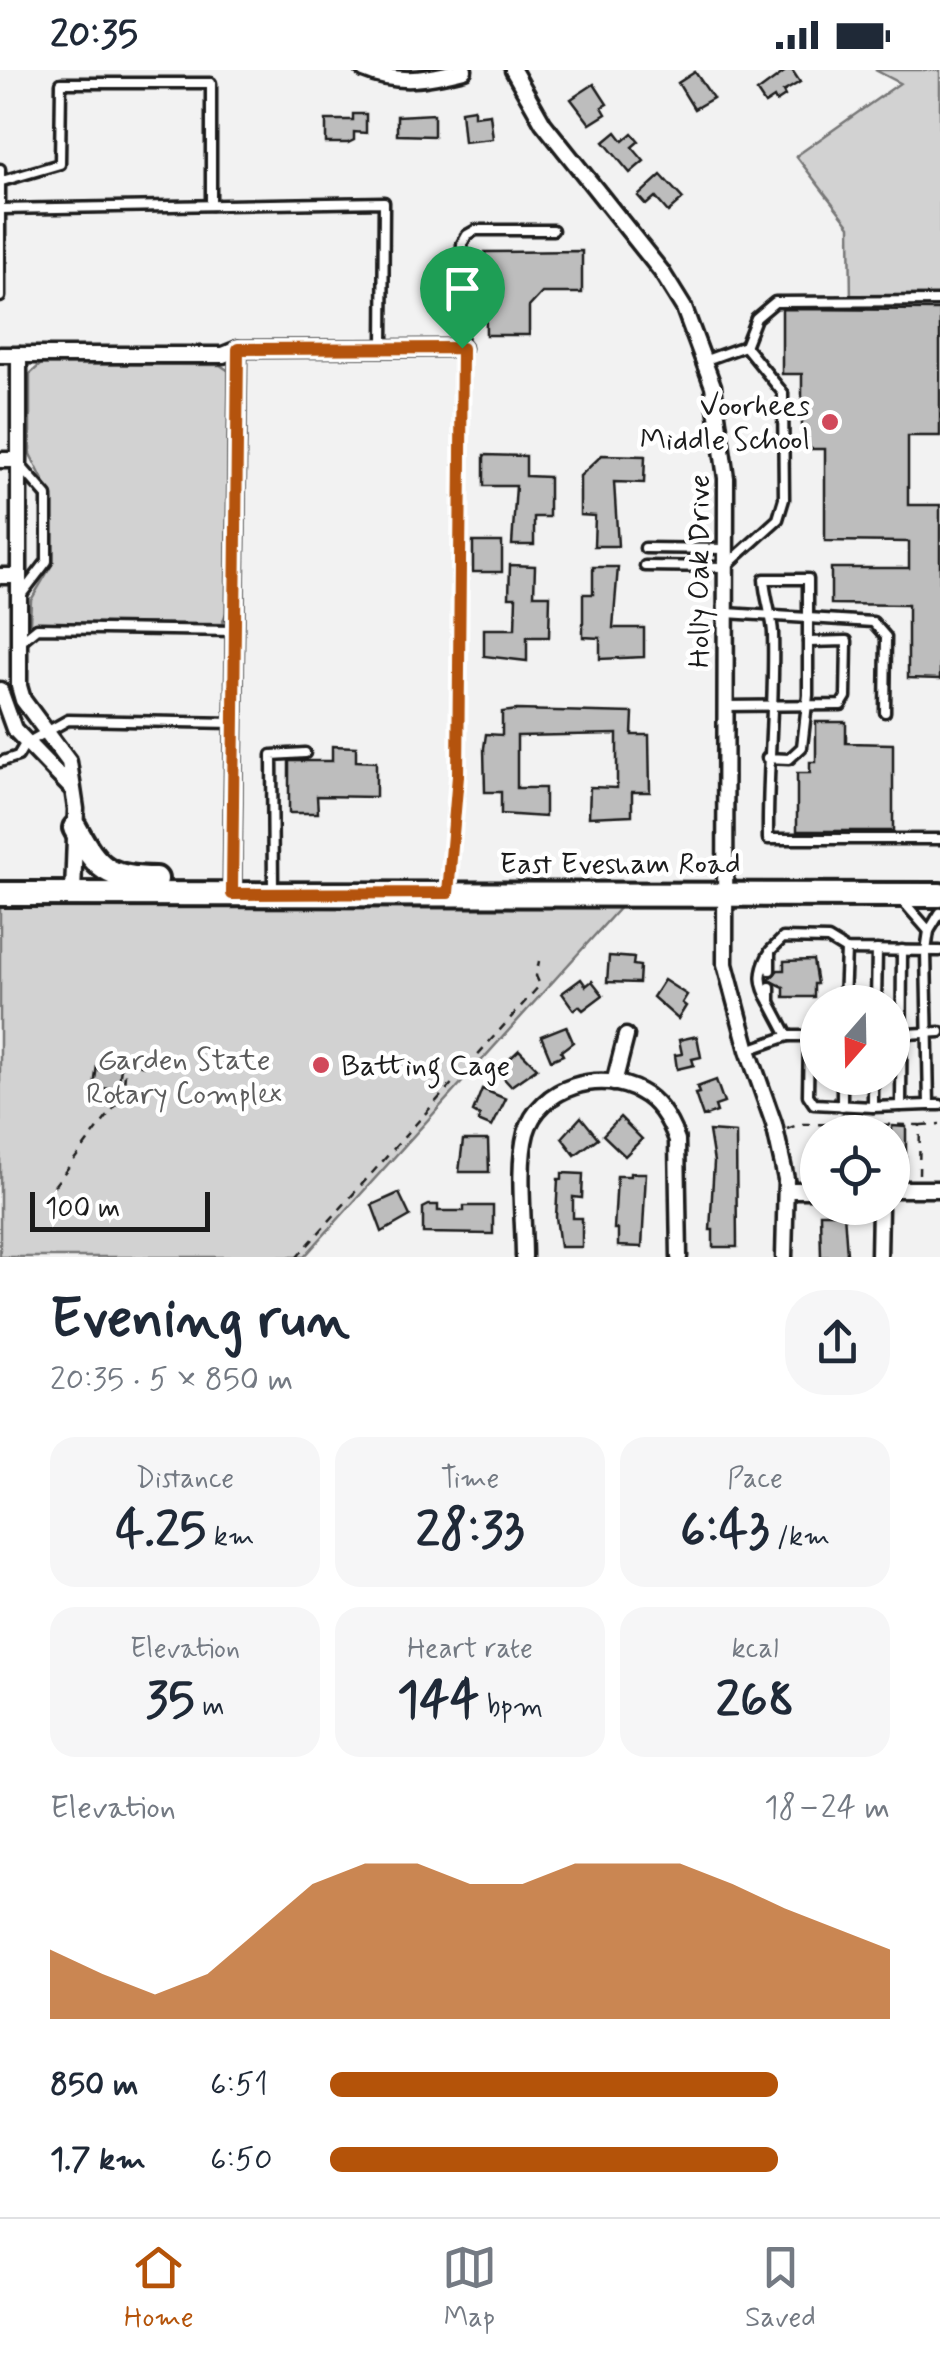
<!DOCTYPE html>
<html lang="en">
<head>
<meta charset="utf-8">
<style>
	body { margin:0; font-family:Mynerve,sans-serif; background:#f6f6f7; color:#1f2937; height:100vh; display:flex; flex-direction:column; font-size:38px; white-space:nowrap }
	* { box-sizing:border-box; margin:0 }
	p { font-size:32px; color:#747a83 }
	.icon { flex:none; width:55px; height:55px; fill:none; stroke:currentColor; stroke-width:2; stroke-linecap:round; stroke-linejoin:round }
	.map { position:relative; height:1187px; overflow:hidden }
	.details { display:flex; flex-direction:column; background:#fff; flex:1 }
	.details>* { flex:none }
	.needle { width:65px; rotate:200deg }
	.fabs { position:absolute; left:800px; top:915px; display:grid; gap:20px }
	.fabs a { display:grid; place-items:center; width:110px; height:110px; border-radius:50%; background:#fff; box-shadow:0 2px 8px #0004; font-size:50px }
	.scale { position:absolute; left:30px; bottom:25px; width:180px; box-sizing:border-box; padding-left:10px; border:5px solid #1c1c1c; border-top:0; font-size:28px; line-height:35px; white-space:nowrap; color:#1c1c1c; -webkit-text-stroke:8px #fff; paint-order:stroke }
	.pin { position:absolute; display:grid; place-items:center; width:85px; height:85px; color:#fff; margin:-102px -42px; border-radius:50% 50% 50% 0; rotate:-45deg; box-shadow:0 0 10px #0007 }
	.pin .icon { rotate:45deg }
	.round { display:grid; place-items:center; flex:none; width:105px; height:105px; border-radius:40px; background:#f6f6f7 }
	.summary { display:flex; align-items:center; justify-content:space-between; height:170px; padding:0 50px }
	h1 { font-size:55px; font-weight:700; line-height:75px }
	.stats { display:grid; grid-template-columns:repeat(3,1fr); gap:15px; height:170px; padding:10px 50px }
	.stats div { display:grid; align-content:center; border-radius:25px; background:#f6f6f7; text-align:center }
	.stats b { font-size:50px; font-weight:700 }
	.stats small { font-size:28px; font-weight:400 }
	.stats p { font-size:28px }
	.chart { height:280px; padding:20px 50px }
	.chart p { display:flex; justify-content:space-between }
	.chart svg { width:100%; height:180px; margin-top:10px; fill:#b45309; opacity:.7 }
	ul { padding:0 50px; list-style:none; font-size:32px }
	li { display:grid; grid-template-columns:160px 120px 1fr; align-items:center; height:75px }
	li i { height:25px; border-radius:12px; background:#b45309 }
	.status { display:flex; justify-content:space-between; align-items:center; height:70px; padding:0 50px; background:#fff; direction:ltr }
	.status svg { height:28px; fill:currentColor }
	.dock { display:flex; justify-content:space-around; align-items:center; height:140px; border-top:2px solid #e0e1e3; background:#fff; font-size:28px; color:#747a83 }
	.dock a { display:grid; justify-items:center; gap:5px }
	.dock .active { color:#b45309 }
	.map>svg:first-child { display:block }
	.green { fill:#d2d2d2; stroke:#777; stroke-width:2.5 }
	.building { fill:#bdbdbd; stroke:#1c1c1c; stroke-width:2.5 }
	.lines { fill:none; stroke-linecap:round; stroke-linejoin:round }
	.lane-casing { stroke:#1c1c1c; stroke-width:15 }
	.street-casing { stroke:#1c1c1c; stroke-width:21 }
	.primary-casing { stroke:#1c1c1c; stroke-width:30 }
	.path { stroke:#1c1c1c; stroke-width:2.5; stroke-dasharray:8 8; stroke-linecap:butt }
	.lane { stroke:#fff; stroke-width:8 }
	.street { stroke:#fff; stroke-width:14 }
	.primary { stroke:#fff; stroke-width:22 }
	.route-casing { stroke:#fff; stroke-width:20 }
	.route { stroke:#b45309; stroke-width:12 }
	.poi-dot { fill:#d1495b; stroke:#fff; stroke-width:4 }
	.labels { text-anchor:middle; stroke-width:9; stroke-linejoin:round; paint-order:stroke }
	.poi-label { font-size:30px; fill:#1c1c1c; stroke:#fff; text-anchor:end }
	.street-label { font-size:30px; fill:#1c1c1c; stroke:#fff }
	.park-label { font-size:30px; fill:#5c5c5c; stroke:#fff }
</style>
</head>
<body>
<div class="status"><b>20:35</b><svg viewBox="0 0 49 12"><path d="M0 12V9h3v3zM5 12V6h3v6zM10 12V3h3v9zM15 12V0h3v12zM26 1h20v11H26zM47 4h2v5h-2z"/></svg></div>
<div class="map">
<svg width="940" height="1187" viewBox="0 0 940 1187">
	<rect width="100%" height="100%" fill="#f2f2f2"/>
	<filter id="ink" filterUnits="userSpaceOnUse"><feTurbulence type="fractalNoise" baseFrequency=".01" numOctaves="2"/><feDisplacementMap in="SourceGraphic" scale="20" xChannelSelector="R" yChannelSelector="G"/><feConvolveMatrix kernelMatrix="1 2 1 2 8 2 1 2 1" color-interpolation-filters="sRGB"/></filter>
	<g filter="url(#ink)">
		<g class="green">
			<polygon points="875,0 940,0 940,232 851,233 850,156 796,86 900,13"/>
			<polygon points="41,294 220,295 229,301 229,535 222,554 30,553 31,530 53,493 53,430 30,384 30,304"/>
			<polygon points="0,824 632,824 304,1187 0,1187"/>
		</g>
		<g class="building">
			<polygon points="787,0 792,0 800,12 783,22 785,26 776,32 774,28 765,34 757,22"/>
			<polygon points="695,2 713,28 694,39 678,13"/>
			<polygon points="594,14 607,34 602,37 606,44 590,54 571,29"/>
			<polygon points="474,39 474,46 490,44 493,69 464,72 461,41"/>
			<polygon points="353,44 366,44 366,63 354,62 354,70 348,73 326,73 326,50 353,50"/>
			<polygon points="434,44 434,66 397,65 397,46"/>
			<polygon points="616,62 623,71 632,63 639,71 632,77 644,91 630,103 604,72"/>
			<polygon points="661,105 683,129 668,142 655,127 646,135 638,126"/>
			<polygon points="582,181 582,223 542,223 529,237 529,265 486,265 485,182"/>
			<polygon points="782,239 940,240 940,366 908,366 908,435 940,435 940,609 908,608 908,535 831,534 831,498 909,498 909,472 825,471 825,379 802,379 802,304 782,304"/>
			<polygon points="484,385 526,386 526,406 549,407 549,447 534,447 534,475 512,475 516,416 484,416"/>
			<polygon points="602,385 645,386 644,413 614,412 618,476 594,476 595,446 580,445 580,406"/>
			<rect x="473" y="472" width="29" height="30"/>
			<polygon points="510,495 535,496 534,525 550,525 549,567 527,567 527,591 484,586 484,559 515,559 516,527 509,527"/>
			<polygon points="593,497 618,497 613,558 644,558 644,587 600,589 600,568 583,567 583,524 593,524"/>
			<polygon points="517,640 633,643 632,665 649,665 650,722 632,722 632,745 589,747 590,717 617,718 617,664 517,666 517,718 545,718 545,747 501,744 501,722 485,722 484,678 486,664 502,665 502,642"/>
			<polygon points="816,652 846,652 846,673 893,674 893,761 797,761 797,703 810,703 810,692 816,692"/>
			<polygon points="332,676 356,677 356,691 376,692 376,727 317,726 318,743 289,743 289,691 332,691"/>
			<polygon points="609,886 634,888 633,895 640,896 639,913 607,912"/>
			<polygon points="813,890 817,914 814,914 814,927 784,927 784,917 769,910 778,900 784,900 784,891"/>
			<polygon points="581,909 586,916 592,911 603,925 583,940 579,936 574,940 562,923"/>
			<polygon points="664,910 687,925 682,933 686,936 678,949 653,927"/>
			<polygon points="566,956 573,972 561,981 563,985 551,990 541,966"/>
			<polygon points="697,966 701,987 692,989 694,995 677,999 675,985 682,984 679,970"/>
			<polygon points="519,980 537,998 511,1016 497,1001"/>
			<polygon points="97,995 121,998 118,1020 94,1017"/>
			<polygon points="716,1010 724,1033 715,1036 717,1042 703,1047 695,1024 699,1023 697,1017"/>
			<polygon points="482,1019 506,1029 492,1057 478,1051 480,1046 473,1042"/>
			<polygon points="581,1047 598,1068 575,1085 562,1068"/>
			<polygon points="620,1047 642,1069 625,1086 603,1065"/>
			<polygon points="892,1056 906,1057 906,1097 892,1096"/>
			<polygon points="709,1061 736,1063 737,1177 713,1177 713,1160 710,1160 714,1092"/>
			<polygon points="463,1070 488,1070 489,1102 459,1102"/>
			<polygon points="562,1103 583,1104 582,1128 573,1127 573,1148 582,1148 582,1177 560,1177 556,1147 558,1109 562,1109"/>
			<polygon points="630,1103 646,1103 642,1177 618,1176 618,1159 614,1159 617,1106 630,1106"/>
			<polygon points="399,1123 410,1146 382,1162 372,1135"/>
			<polygon points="429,1135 438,1135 438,1141 464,1141 464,1136 493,1136 493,1164 423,1163 423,1138"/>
			<polygon points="820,1143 844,1143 847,1184 843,1187 821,1187"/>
		</g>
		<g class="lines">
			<defs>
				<g id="lane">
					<polyline points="0,99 0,227"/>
					<polyline points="2,111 60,94 61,13 211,13 211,135"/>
					<polyline points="1,139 384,132 383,278"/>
					<polyline points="745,276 756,248 775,232 940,231"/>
					<polyline points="706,290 745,276"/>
					<polyline points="19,394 47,426 47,491 21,525"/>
					<polyline points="645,478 726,479"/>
					<polyline points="645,496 725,497 778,449 784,429 783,323 745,276"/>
					<polyline points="726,543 873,552 886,567 885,642"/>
					<polyline points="21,571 37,558 236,561"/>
					<polyline points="725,636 841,635 846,627 847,571 808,572"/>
					<path d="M767 688 789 689 802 677 808 625V509H764C765 528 772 545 773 563 775 632 767 700 768 769H940"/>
					<polyline points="0,692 18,686 25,674 68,650 235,653"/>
					<polyline points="273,820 272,685 305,683"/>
					<polyline points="448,823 458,705 462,174 467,165 476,160 553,160"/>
					<polyline points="902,830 929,861"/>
					<polyline points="940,843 929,861 926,881 929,1035 940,1035"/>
					<path d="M768 885C759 903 759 914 770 932"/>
					<polyline points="770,900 770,881 783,868 828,869 846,880 940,881"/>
					<polyline points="770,917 770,932 788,966"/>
					<polyline points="844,932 846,880"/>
					<polyline points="876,932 877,880"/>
					<polyline points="892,965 940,962"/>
					<polyline points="809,966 808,1025 814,1034 873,1037 873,1008"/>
					<polyline points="748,980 788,966 818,966"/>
					<polyline points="842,1036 842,1008"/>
					<polyline points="901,1036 902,880"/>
					<polyline points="873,1037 929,1035"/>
				</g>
				<g id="street">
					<path d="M364 0C399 15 428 9 464 0"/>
					<polyline points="513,0 543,53 661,201 684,238 713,316 726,408 725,894 748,980 774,1054 786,1109 784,1187"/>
					<polyline points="0,285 223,285 238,279 462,278"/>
					<polyline points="19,285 19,616 23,630 69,692 76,739 73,824"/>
					<polyline points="0,390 17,390"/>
					<polyline points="0,506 18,506"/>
					<polyline points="0,620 14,659 70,717"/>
					<polyline points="232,824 238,279"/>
					<polyline points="614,1013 626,966"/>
					<polyline points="892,1119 940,1119"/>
					<polyline points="786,1120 818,1120"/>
					<path d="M524 1187C524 1151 517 1097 526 1063 539 1016 602 999 641 1022 660 1032 670 1051 677 1070L679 1187"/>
					<polyline points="879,1187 880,1138"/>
				</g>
				<g id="primary">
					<path d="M75 758C97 799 108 809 156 809"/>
					<polyline points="0,824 940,825"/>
				</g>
			</defs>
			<use href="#lane" class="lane-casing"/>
			<use href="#street" class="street-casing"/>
			<use href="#primary" class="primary-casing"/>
			<g class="path">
				<polyline points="921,1055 940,1054"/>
				<polyline points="787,1059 800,1054 920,1055 919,1104"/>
				<polyline points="54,1116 123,1026 126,993 148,996"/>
				<polyline points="297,1187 540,915 536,906 539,891"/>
			</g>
			<use href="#lane" class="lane"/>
			<use href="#street" class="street"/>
			<use href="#primary" class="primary"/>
		</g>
	</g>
	<g class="lines" filter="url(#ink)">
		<defs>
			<polygon id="route" points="462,278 458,706 448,823 232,824 238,279"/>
		</defs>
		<use href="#route" class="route-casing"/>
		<use href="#route" class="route"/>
	</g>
	<g class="poi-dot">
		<circle cx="830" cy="352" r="10"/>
		<circle cx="321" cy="995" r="10"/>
	</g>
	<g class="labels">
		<g class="poi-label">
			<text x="810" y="345">Voorhees<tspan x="810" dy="34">Middle School</tspan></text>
			<text x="341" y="1005" text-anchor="start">Batting Cage</text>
		</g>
		<g class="street-label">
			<text transform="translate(698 501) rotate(-90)" y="10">Holly Oak Drive</text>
			<text x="620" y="803">East Evesham Road</text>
		</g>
		<g class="park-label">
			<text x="184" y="999">Garden State<tspan x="184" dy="34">Rotary Complex</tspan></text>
		</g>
	</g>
</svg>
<div class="fabs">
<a><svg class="needle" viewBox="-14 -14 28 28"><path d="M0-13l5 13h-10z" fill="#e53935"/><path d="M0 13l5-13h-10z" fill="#747a83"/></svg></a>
<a><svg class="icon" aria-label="locate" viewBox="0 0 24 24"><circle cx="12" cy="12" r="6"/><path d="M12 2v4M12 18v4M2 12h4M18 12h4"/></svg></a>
</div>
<div class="scale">100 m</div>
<div class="pin" style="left:462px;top:278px;background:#1e9e55"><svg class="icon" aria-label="arrive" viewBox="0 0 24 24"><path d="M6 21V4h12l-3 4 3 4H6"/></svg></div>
</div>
<section class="details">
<div class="summary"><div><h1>Evening run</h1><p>20:35 · 5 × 850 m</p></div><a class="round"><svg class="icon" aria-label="share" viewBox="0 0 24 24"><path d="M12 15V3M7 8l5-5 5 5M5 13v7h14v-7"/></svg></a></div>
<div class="stats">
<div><p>Distance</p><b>4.25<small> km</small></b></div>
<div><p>Time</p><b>28:33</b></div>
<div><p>Pace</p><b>6:43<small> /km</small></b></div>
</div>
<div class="stats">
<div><p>Elevation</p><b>35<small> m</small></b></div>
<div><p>Heart rate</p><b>144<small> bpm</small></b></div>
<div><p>kcal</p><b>268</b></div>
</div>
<div class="chart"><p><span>Elevation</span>18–24 m</p>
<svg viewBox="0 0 160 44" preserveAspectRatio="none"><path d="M0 44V27L10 33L20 38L30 33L40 22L50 11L60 6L70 6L80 11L90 11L100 6L110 6L120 6L130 11L140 17L150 22L160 27V44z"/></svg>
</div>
<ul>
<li><b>850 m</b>6:51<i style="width:80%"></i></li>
<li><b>1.7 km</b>6:50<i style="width:80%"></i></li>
</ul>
</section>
<nav class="dock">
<a class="active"><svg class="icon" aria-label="home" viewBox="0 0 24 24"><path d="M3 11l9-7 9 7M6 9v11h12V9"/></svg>Home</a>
<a><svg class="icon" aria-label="map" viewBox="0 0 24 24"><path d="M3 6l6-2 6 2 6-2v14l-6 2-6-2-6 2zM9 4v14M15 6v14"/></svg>Map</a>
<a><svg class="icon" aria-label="saved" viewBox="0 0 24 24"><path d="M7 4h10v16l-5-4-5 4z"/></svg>Saved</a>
</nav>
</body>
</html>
